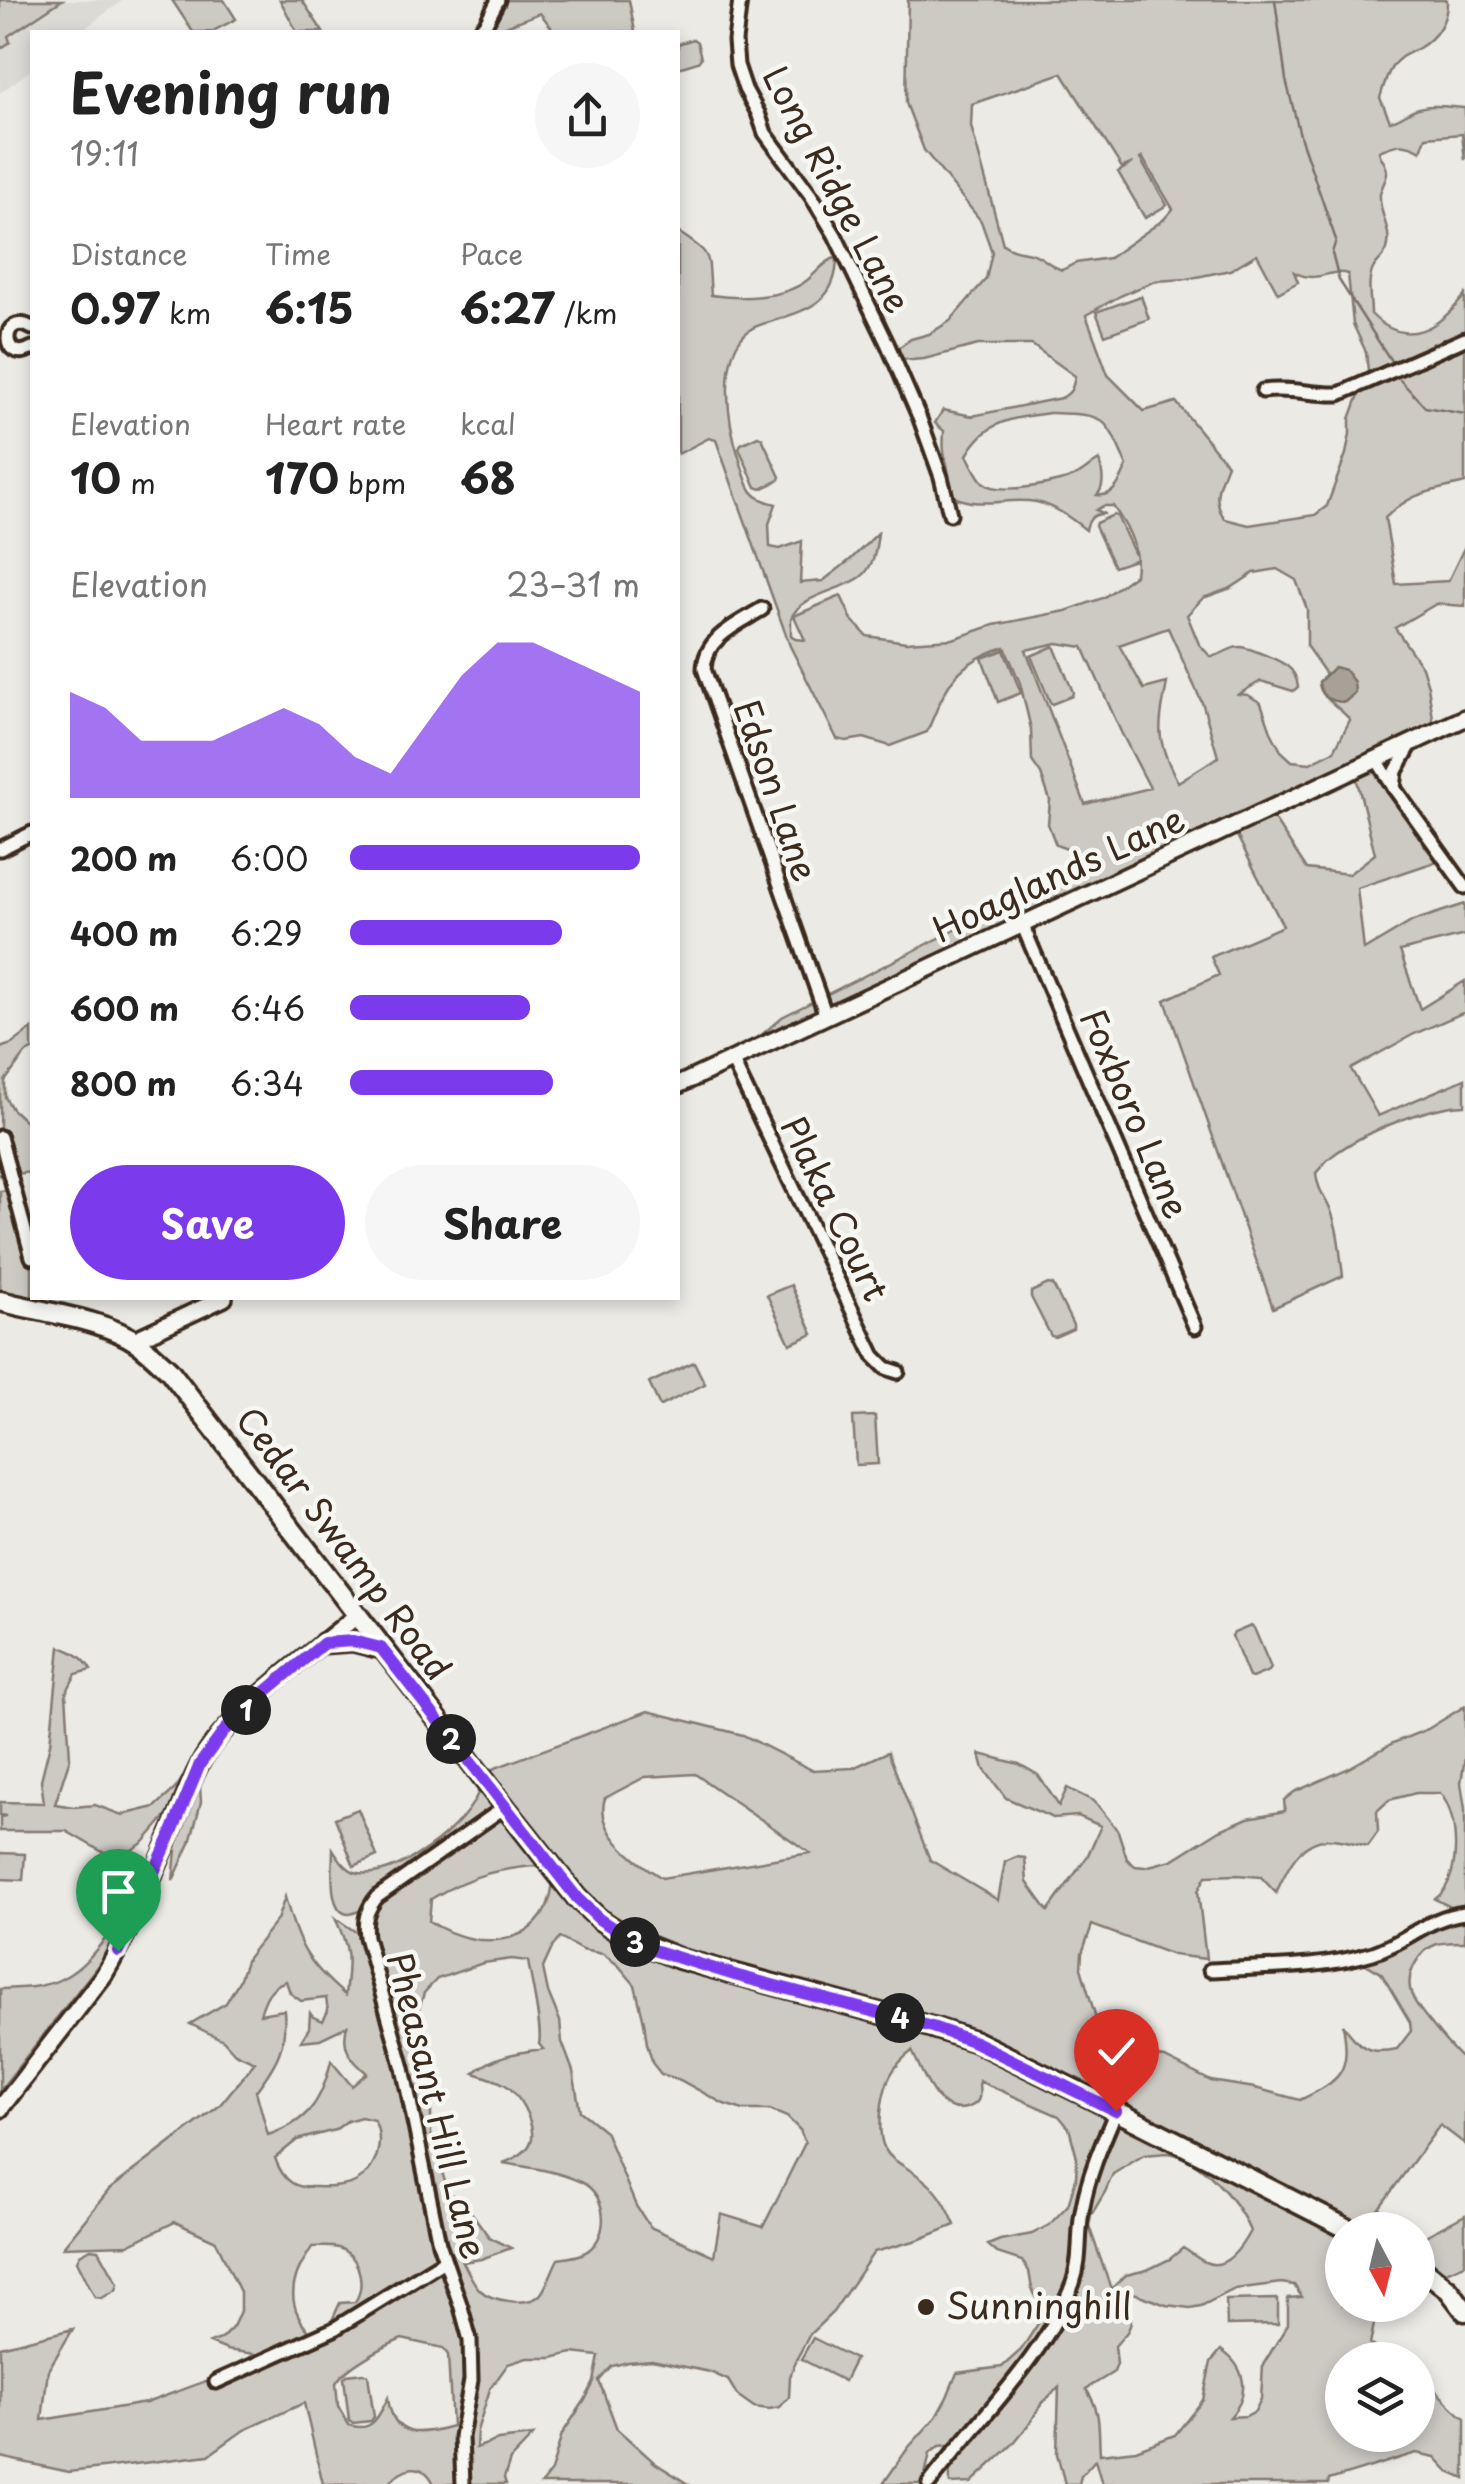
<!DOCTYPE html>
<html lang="en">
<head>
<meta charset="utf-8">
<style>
	body { margin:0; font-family:"Playpen Sans",sans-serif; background:#f6f6f6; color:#222; height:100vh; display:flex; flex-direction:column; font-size:38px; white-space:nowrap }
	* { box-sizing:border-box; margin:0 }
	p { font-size:32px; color:#767676 }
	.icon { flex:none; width:55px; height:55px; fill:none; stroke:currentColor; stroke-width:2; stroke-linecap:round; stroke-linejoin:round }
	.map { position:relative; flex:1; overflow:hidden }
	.drawer { position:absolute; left:30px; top:30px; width:650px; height:1270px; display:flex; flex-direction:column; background:#fff; border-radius:0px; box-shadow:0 5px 15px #0003 }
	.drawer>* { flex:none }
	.needle { width:65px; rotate:173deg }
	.buttons { position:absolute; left:1325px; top:2212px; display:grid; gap:20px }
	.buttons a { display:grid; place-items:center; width:110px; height:110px; border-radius:50%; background:#fff; box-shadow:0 5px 15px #0003; font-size:50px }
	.pin { position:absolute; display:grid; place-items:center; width:85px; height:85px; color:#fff; margin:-102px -42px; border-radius:50% 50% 50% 0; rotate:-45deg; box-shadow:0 0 10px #0007 }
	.pin .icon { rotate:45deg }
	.km { position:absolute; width:50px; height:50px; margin:-25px; border-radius:50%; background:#222; color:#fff; font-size:28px; line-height:50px; text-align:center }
	.round { display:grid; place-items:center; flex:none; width:105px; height:105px; border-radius:52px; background:#f6f6f6 }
	.head { display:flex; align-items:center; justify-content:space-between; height:170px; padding:0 40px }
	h1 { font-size:55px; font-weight:700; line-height:75px }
	.metrics { display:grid; grid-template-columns:repeat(3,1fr); gap:15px; height:170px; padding:10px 40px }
	.metrics div { display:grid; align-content:center }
	.metrics b { font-size:42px; font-weight:700 }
	.metrics small { font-size:28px; font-weight:400 }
	.metrics p { font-size:28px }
	.chart { height:280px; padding:20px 40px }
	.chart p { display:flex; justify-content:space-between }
	.chart svg { width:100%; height:180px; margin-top:10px; fill:#7c3aed; opacity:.7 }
	.primary-button { display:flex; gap:20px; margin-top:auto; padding:20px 40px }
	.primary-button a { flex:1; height:115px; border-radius:60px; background:#7c3aed; color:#fff; font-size:40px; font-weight:700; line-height:115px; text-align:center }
	.primary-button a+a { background:#f6f6f6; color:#222 }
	ul { padding:0 40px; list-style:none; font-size:32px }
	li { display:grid; grid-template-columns:160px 120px 1fr; align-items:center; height:75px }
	li i { height:25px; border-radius:12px; background:#7c3aed }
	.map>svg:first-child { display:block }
	.built { fill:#dcdad4 }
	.green { fill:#cdcac4; stroke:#847a71; stroke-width:2.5; fill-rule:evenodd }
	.water { fill:#a8a198; stroke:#7c7167; stroke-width:2.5 }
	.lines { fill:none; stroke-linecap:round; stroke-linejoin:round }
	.stream { stroke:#7c7167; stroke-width:2.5 }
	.street-casing { stroke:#3b2a1e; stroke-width:19 }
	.secondary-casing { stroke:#3b2a1e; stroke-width:22 }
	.primary-casing { stroke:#3b2a1e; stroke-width:25 }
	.street { stroke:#f6f6f2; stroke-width:11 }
	.secondary { stroke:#f6f6f2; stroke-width:15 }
	.primary { stroke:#f6f6f2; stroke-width:18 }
	.route-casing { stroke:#fff; stroke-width:20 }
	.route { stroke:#7c3aed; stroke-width:12 }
	.poi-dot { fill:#3b2a1e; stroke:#f6f6f2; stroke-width:4 }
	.labels { text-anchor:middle; stroke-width:9; stroke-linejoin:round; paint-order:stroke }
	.street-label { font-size:35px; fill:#3b2a1e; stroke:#f6f6f2 }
	.poi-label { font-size:35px; fill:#3b2a1e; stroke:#f6f6f2; text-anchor:start }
</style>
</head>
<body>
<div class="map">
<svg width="1465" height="2484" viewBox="0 0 1465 2484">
	<rect width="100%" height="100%" fill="#ebeae5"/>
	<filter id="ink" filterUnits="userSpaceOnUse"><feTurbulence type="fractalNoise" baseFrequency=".01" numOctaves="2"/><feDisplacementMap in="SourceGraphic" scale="20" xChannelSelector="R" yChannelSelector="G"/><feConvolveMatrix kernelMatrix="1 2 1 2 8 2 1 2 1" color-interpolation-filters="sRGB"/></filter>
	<g filter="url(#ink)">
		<polygon class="built" points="0,0 123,0 80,32 32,32 32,69 0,93"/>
		<g class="green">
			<polygon points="0,0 62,0 8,36 10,42 0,49"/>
			<polygon points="172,0 224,0 236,19 211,32 193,32"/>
			<polygon points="280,0 302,0 323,32 297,32"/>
			<polygon points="498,0 629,0 635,32 555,32 540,13 490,32 478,32"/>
			<path d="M908 0H1447C1448 20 1436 38 1419 48 1408 54 1399 56 1392 67 1386 76 1383 88 1380 98L1390 121C1401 119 1404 114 1413 110 1429 103 1449 107 1465 108V160L1462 134 1426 137 1421 151C1404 141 1396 144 1379 151 1380 159 1387 163 1387 172 1387 180 1381 187 1380 194 1378 213 1393 230 1387 249 1385 256 1378 261 1374 267 1366 281 1371 299 1371 314 1406 350 1439 328 1465 295V483C1430 492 1413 491 1385 518L1396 584 1448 581 1465 546V606L1436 604 1395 628 1422 667 1428 686 1435 731 1375 757 1444 859 1357 888 1364 950 1413 921 1465 904V935L1400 951 1420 1009 1465 981V1012L1414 1034 1351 1069 1378 1116 1465 1079V1105C1427 1106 1362 1133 1332 1156 1326 1160 1321 1168 1316 1173 1317 1188 1325 1198 1331 1211 1339 1232 1340 1254 1343 1276L1273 1308 1165 1000 1219 975 1211 957 1283 926 1232 826 734 1059 782 1017 1075 870 1081 860 1078 853 1056 845 1048 824 1050 800 1041 774 1032 761 1031 729 1020 683 1005 647C954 663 947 685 927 732L890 746 864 738 846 741 837 739 790 646 716 440 709 438 678 454V232C715 256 707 253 711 295 740 299 782 299 806 281 818 272 823 262 837 257 837 301 810 309 773 321 766 323 757 325 751 329 716 353 728 425 740 460 748 486 748 498 776 504L769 524 770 547 780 549 802 541 800 583 823 581 850 560 878 533C876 548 875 560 866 572 852 590 800 592 791 619 791 621 791 633 791 635L795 639 805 640 794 616 841 596 852 620 867 636 906 642 953 639 994 625 1066 611 1103 598 1135 575C1139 545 1129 530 1113 506H1103L1096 510 1105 514C1094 513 1088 518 1086 530 1072 519 1054 505 1036 502 1008 497 980 509 954 497 947 485 950 476 947 464 943 450 943 447 944 431L935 423 943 410 972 416 1061 398C1072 393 1073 387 1075 376L1032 345H978L924 359 911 360 896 357 898 348 911 339 929 334 950 321 986 279 992 252 981 221 924 150 906 103ZM1062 73 1122 168 1133 163 1118 172 1145 218 1167 205 1140 159 1142 157 1173 209 1163 220 1109 258 1076 263 1062 270C1049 265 1048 261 1038 256 1027 250 1014 253 1003 244L971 126 972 104ZM1257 254 1278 293 1298 282 1294 272C1317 285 1327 268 1348 274L1353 324 1366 352 1368 370 1350 419V434L1346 454 1327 506 1315 515 1249 525 1225 519C1211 500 1219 484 1227 464L1176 402 1144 411 1108 375 1086 315 1120 296 1155 281 1187 279 1230 270ZM1049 413C1107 415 1104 414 1127 466 1120 481 1115 497 1097 495 1106 486 1102 471 1099 460 1092 464 1086 470 1079 474 1063 483 999 496 984 483 977 477 972 464 967 455 988 419 1011 419 1049 413ZM1277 569 1296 580 1307 609V647L1326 674 1319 682C1322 700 1340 707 1350 720L1334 751 1310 763 1292 761 1281 751 1272 734 1261 703 1248 695 1239 694 1261 681 1293 691 1298 687C1297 679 1294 671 1287 666 1279 660 1250 648 1241 647 1229 646 1222 657 1210 656L1199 644 1187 615 1203 598 1231 588 1254 573ZM1168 628 1203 705 1218 757 1178 782C1155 739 1158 729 1167 683L1144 689 1119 645ZM1057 643 1083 647 1121 732 1150 788 1085 804 1026 650ZM1354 768 1375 854 1349 874 1307 869 1268 810Z"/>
			<polygon points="693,39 697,42 701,58 698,62 678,68 678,44"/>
			<polygon points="1141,296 1149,319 1105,335 1096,312"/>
			<polygon points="758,436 762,438 780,477 778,481 761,489 756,487 739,448 741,444"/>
			<polygon points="1113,515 1117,516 1136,557 1135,560 1114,567 1095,526 1096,523"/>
			<polygon points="1054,646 1073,692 1072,696 1052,704 1050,702 1031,656"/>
			<polygon points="1004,650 1021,693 998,702 982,658"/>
			<polygon points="32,1029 32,1050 26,1053 5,1081 5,1097 12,1109 27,1123 32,1121 32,1172 0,1176 0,1048 12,1044"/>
			<polygon points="14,1190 32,1261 32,1298 42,1298 46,1311 0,1301 0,1191"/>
			<polygon points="1048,1284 1053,1285 1073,1325 1073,1329 1055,1337 1051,1336 1031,1297 1031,1292"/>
			<polygon points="791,1285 813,1334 790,1344 767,1295"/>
			<polygon points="694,1362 705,1384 660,1406 649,1383"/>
			<polygon points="875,1416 878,1464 856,1465 853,1417"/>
			<polygon points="1251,1626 1254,1628 1271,1668 1269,1671 1252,1678 1249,1677 1232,1636 1234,1633"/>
			<path d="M60 1647C73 1651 84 1657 91 1670L76 1674 66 1693 70 1758 55 1804 74 1807 95 1805 122 1815 155 1807 175 1789 198 1756 201 1802 190 1843 173 1881 181 1799 144 1842 129 1852 106 1854 66 1831H0V1817L6 1816 0 1815V1802L44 1803 41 1780 50 1744Z"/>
			<path d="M1465 1706V1757L1461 1783 1465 1809V1942C1443 1942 1429 1941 1416 1962 1400 1989 1416 2005 1433 2026 1443 2039 1453 2050 1465 2062V2144L1440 2125 1363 2230H1342V2305H1378L1370 2344 1389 2360H1342V2435H1418V2375C1436 2387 1447 2406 1465 2418V2479L1449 2472 1435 2457 1416 2453 1329 2480 1328 2484H1102L1095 2460 1081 2476 1079 2484H1065L1057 2454 1059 2387 1042 2403 1030 2423 1012 2445 971 2483 950 2484 949 2445 940 2446 930 2453 923 2484H883L908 2448 936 2417 947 2397 957 2373 1002 2367 1021 2350 1045 2313 1032 2289 1029 2271 1022 2261 997 2253 988 2245 1000 2240 1032 2234 1049 2225 1068 2205 1076 2179 1077 2158 1069 2128 1059 2116 979 2081C979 2093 983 2102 969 2107 937 2119 923 2072 912 2051 893 2066 886 2079 882 2104 873 2169 900 2154 935 2190 944 2200 950 2213 955 2225L918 2240 874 2252 833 2312 810 2334 795 2362 790 2377 789 2397 780 2407 769 2409 754 2407 737 2395 728 2380 710 2372 652 2360 628 2362 612 2366 599 2381 617 2429 655 2463 688 2484H541L551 2471 562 2434 585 2400 594 2382 599 2356 572 2353 552 2358H527L508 2364 490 2389 477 2431 476 2448 498 2440 533 2436 510 2460 504 2478 506 2484H434C423 2460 402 2466 389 2484H323L304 2403 244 2430 209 2455 69 2472 0 2457V2347L73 2329 48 2370 42 2420 146 2403 228 2373 255 2354 227 2350 210 2343 221 2339 233 2327 240 2311V2292L216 2241 175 2222 128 2245 63 2247 109 2190 219 2106 255 2062 235 2053 223 2040 190 2024 226 2003 239 1981 247 1958 277 1920 285 1897C298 1945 306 1962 345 1995 349 1959 351 1951 335 1918L362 1936 370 1926 380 1903C371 1905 356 1913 350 1914 327 1915 333 1865 333 1849 339 1858 345 1868 355 1872 392 1884 471 1824 479 1789 481 1784 479 1779 479 1774L648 1711 743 1735 812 1770 853 1768 888 1752 930 1860 998 1900 1005 1862 1016 1857 1025 1858 1027 1882 1048 1911 1087 1857 1101 1826 1078 1816 1053 1818 1006 1798 984 1769 980 1754 1019 1764 1038 1775 1059 1806 1067 1788 1093 1801 1100 1808 1118 1831 1127 1859 1135 1866 1145 1867 1172 1860 1220 1830 1248 1818 1285 1811 1284 1800 1294 1792 1347 1769 1393 1743 1428 1729ZM695 1774 810 1853 662 1878C636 1862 594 1832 605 1798L645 1777ZM1416 1793H1440C1460 1816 1462 1881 1435 1899L1449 1906 1463 1919 1449 1925 1430 1928 1407 1944 1366 1964 1381 1973 1410 2022 1411 2031 1397 2049C1367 2055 1361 2048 1343 2025 1351 2071 1342 2080 1300 2100L1255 2088 1211 2081 1165 2058 1117 2050 1102 2038 1081 1968 1082 1953 1092 1925 1173 1955 1206 1959 1198 1891 1206 1876 1237 1875 1261 1877 1276 1893C1287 1869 1298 1842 1328 1839 1340 1838 1356 1844 1368 1846L1378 1832 1377 1811 1389 1800ZM545 1865 553 1870C556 1946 482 1956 429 1921L431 1899C472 1874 497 1869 545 1865ZM560 1938 582 1950 603 1954 618 1965 635 1985 644 2022 647 2044 653 2064 661 2074 680 2080 724 2104 743 2110H770L787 2117 800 2130 805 2143 763 2227 721 2214 714 2256 650 2227 636 2206 605 2131 580 2111 573 2071 562 2042 560 2021 548 1992 543 1968 553 1946ZM512 1959 528 1961C531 1980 543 2030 539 2044L543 2049C519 2052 492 2056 474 2073 483 2076 495 2079 504 2084 518 2092 534 2121 532 2138 530 2152 514 2159 503 2163 529 2167 557 2171 581 2182 609 2195 611 2241 582 2254 575 2257 565 2258 558 2259 552 2270 547 2287 540 2295 528 2307 491 2301 480 2290 473 2283 468 2271 463 2262L481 2259 511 2248 489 2237 463 2201 448 2192 431 2134V2099L415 2021 424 1993 437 1979 483 1963ZM286 1981 290 1993 301 2001 326 1998 328 2011 323 2021 313 2017 310 2013 309 2028 301 2041 320 2039 347 2026C341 2048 351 2060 367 2073L352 2086 331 2061C322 2101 308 2122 268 2135L256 2091C277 2063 287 2046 284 2010L260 2014C265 1998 270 1986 286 1981ZM361 2117 374 2120C385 2141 377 2171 355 2182 345 2187 327 2188 316 2187 308 2187 299 2188 292 2183 283 2177 278 2167 275 2158L297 2140 335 2130 347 2121ZM1167 2153C1201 2157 1238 2201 1250 2231 1242 2246 1226 2272 1205 2262 1198 2259 1190 2252 1183 2248L1170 2259 1147 2270 1126 2275 1111 2289 1089 2226 1091 2215 1105 2192 1113 2174 1144 2155ZM312 2247C322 2247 336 2245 345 2251 361 2261 365 2287 355 2302L340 2303 322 2342C301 2328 287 2304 296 2277 299 2266 307 2256 312 2247ZM1281 2283 1294 2285 1302 2297 1288 2298V2324L1263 2365 1261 2399 1255 2411 1246 2416 1230 2417C1251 2394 1246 2367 1221 2350L1211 2362 1203 2400 1175 2435 1136 2450 1100 2454C1098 2426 1102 2413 1086 2389L1114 2372 1117 2364 1115 2346C1119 2341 1123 2337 1127 2332 1136 2319 1127 2302 1123 2289L1166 2305 1190 2308 1201 2306 1235 2289ZM402 2339 443 2348 448 2355 452 2426C420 2435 393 2440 388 2398 378 2417 373 2433 349 2425L338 2406 336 2383C345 2367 385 2346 402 2339Z"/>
			<polygon points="358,1809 377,1856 354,1866 335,1818"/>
			<polygon points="0,1853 25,1854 23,1880 0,1879"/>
			<path d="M120 1921 110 1950 0 2090V1989C20 1988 45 1988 63 1978 87 1966 103 1940 120 1921Z"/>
			<polygon points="1465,2215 1465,2264 1434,2277 1418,2277 1418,2240"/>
			<polygon points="91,2249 99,2250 118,2284 116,2290 102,2298 95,2297 77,2261 80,2255"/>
			<polygon points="1278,2299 1278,2324 1227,2325 1226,2300"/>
			<polygon points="813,2338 855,2359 844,2381 801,2359"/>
			<polygon points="364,2373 368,2375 374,2417 371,2421 353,2423 349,2420 344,2378 347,2375"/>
		</g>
		<path class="water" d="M1334 667 1345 670 1354 682 1355 693 1345 702C1331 702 1320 697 1319 682Z"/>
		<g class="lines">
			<g class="stream">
				<polyline points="1275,0 1286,80 1301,139 1336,240 1332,253 1339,280 1393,364"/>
				<polyline points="1400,380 1425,407 1465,414"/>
			</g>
			<defs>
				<g id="street">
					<polyline points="740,0 735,41 737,65 745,89 758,113 765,133 812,197 835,235 887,343 920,419 941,477 950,514"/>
					<polyline points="478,32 486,23 498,0"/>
					<path d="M32 328C0 310 0 366 32 348"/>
					<path d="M1263 391C1289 387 1313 395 1339 394L1465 339"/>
					<path d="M762 609C738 624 705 637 704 669L826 1016"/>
					<polyline points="1376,758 1394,788 1465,887"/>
					<polyline points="1394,788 1396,771 1410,746"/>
					<polyline points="0,849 32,833"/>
					<polyline points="1022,924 1195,1327"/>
					<polyline points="732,1060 874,1356 886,1368 898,1372"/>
					<polyline points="0,1137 32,1257"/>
					<path d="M1210 1970C1264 1967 1320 1969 1373 1953 1407 1942 1428 1917 1465 1913"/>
					<polyline points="216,2382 334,2329 444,2261"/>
					<path d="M463 2484 461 2437 471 2380 470 2340 461 2307 439 2243 403 2068 366 1937C364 1920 366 1911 377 1897L505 1807"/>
					<path d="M929 2484C976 2421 1045 2358 1073 2283 1082 2258 1077 2232 1083 2206 1089 2173 1103 2142 1116 2111"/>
				</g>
				<g id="secondary">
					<polyline points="678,1085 1465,718"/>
					<polyline points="134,1340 224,1298"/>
					<path d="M0 2109 104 1975C130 1931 151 1883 170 1835 180 1812 188 1786 200 1764 228 1712 310 1655 356 1616"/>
				</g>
				<g id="primary">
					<path d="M0 1301C40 1312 104 1319 138 1343 149 1351 159 1361 169 1370L505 1807 577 1898 599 1919 628 1938 680 1959 931 2027 975 2041 1083 2094 1350 2230"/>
					<polyline points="324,1643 353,1641 381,1648"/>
					<polyline points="1418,2265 1449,2290 1465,2311"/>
				</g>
			</defs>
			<use href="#street" class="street-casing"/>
			<use href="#secondary" class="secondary-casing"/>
			<use href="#primary" class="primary-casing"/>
			<use href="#street" class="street"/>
			<use href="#secondary" class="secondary"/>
			<use href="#primary" class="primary"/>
		</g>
	</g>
	<g class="lines" filter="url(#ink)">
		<defs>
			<polyline id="route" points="118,1951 170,1837 200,1764 225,1730 258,1698 324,1643 353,1641 381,1648 577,1898 599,1919 628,1938 653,1950 738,1976 932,2027 975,2042 1116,2111"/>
		</defs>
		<use href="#route" class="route-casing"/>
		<use href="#route" class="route"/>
	</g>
	<circle class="poi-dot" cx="926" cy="2307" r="10"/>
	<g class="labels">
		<g class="street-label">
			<text transform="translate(836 190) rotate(62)" y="12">Long Ridge Lane</text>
			<text transform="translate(775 791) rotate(71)" y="12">Edson Lane</text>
			<text transform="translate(1059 875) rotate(-25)" y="12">Hoaglands Lane</text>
			<text transform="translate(1134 1114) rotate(67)" y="12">Foxboro Lane</text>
			<text transform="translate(834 1209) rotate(64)" y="12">Plaka Court</text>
			<text transform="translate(343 1544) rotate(53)" y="12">Cedar Swamp Road</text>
			<text transform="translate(436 2106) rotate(76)" y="12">Pheasant Hill Lane</text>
		</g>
		<g class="poi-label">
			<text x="946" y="2319">Sunninghill</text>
		</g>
	</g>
</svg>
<div class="buttons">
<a><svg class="needle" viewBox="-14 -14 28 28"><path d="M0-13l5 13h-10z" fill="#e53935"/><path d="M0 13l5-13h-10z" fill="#767676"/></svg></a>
<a><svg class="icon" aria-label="layers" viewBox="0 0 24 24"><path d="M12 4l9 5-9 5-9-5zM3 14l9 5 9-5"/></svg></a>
</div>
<div class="pin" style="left:118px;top:1951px;background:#1e9e55"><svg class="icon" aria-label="arrive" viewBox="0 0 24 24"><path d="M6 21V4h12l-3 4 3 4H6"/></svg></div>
<div class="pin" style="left:1116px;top:2111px;background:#d93025"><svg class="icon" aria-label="check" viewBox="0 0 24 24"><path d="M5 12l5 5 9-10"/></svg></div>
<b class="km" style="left:246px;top:1710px">1</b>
<b class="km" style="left:451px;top:1739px">2</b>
<b class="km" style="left:635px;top:1942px">3</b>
<b class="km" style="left:900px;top:2018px">4</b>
<section class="drawer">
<div class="head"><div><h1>Evening run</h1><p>19:11</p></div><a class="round"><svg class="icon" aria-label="share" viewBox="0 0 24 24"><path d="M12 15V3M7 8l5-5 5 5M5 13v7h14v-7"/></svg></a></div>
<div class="metrics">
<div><p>Distance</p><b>0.97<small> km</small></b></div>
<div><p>Time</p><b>6:15</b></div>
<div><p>Pace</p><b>6:27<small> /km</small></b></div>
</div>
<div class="metrics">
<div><p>Elevation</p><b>10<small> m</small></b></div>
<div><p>Heart rate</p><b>170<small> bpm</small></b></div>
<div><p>kcal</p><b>68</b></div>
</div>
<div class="chart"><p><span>Elevation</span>23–31 m</p>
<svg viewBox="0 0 160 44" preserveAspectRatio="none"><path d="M0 44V18L10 22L20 30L30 30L40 30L50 26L60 22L70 26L80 34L90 38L100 26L110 14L120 6L130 6L140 10L150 14L160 18V44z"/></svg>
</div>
<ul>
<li><b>200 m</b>6:00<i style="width:100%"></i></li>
<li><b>400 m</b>6:29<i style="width:73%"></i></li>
<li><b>600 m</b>6:46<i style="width:62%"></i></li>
<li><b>800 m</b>6:34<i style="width:70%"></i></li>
</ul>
<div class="primary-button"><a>Save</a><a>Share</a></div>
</section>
</div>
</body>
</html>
